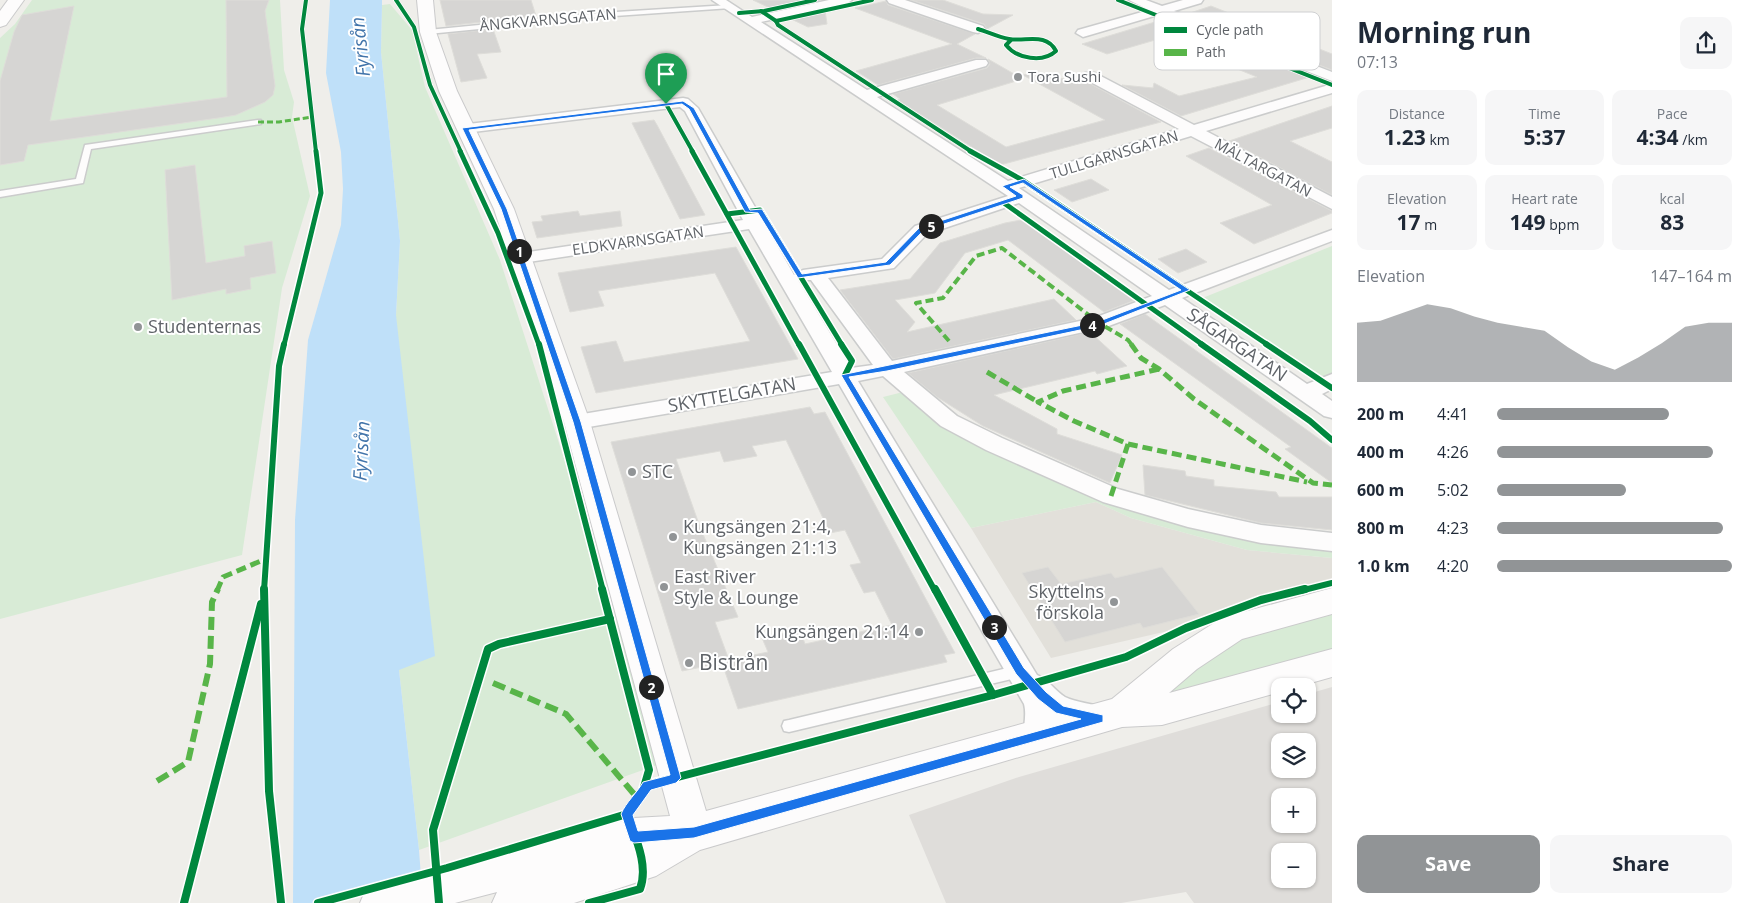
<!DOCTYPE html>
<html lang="en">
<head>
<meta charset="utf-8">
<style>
	body { margin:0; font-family:"Open Sans",sans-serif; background:#f6f6f7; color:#1f2937; height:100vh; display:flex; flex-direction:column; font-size:19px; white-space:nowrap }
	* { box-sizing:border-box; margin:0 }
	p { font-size:16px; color:#747a83 }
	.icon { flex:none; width:28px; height:28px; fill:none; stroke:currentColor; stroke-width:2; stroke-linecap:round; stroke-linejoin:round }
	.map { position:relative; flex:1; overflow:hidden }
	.drawer { display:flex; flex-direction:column; background:#fff; width:425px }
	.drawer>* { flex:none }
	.controls { position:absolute; left:1271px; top:678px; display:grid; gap:10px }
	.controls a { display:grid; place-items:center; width:45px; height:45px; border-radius:10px; background:#fff; box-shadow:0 1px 4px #0004; font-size:25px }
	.pin { position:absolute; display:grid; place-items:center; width:42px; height:42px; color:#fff; margin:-51px -21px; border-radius:50% 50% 50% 0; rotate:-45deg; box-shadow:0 0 5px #0007 }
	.pin .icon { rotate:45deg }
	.km { position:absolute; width:25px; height:25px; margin:-12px; border-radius:50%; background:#222; color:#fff; font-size:14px; line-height:25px; text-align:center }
	.round { display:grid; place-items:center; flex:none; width:52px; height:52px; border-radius:10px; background:#f6f6f7 }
	.summary { display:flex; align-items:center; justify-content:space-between; height:85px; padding:0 25px }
	h1 { font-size:28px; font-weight:700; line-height:38px }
	.stats { display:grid; grid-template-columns:repeat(3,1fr); gap:8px; height:85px; padding:5px 25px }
	.stats div { display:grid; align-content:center; border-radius:10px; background:#f6f6f7; text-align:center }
	.stats b { font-size:21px; font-weight:700 }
	.stats small { font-size:14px; font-weight:400 }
	.stats p { font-size:14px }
	.chart { height:140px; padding:10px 25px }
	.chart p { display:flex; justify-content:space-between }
	.chart svg { width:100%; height:90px; margin-top:5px; fill:#919496; opacity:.7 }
	.button { display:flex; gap:10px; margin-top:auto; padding:10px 25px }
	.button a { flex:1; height:58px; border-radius:10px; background:#919496; color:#fff; font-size:20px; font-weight:700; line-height:58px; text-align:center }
	.button a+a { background:#f6f6f7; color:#1f2937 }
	ul { padding:0 25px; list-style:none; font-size:16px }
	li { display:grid; grid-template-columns:80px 60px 1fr; align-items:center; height:38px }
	li i { height:12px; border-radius:6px; background:#919496 }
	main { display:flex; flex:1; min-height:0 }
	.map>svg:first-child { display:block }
	.industrial { fill:#dfddda; fill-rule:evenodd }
	.education { fill:#e2e0da }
	.green { fill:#d8ebd6 }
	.water { fill:#bfe0f9 }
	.pier { fill:#efeeea }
	.building { fill:#d6d5d3; stroke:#deddd9; fill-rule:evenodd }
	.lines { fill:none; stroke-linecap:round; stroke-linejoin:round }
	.lane-casing { stroke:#cbcccc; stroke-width:3 }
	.street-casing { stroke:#cbcccc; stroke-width:3 }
	.secondary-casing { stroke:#cacacb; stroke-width:2 }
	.lane { fill:#fdfcfc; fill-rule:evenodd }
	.street { fill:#fdfcfc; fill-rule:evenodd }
	.secondary { fill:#fdfcfc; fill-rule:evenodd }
	.quiet-far3 { stroke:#58b549; stroke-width:3; stroke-dasharray:6 3; stroke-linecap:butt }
	.quiet-far2 { stroke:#58b549; stroke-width:4; stroke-dasharray:8 4; stroke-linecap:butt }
	.quiet-far1 { stroke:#58b549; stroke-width:5; stroke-dasharray:10 5; stroke-linecap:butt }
	.quiet { stroke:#58b549; stroke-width:6; stroke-dasharray:13 6; stroke-linecap:butt }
	.cycleway-far3-casing { stroke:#fff; stroke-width:5.5 }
	.cycleway-far2-casing { stroke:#fff; stroke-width:8 }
	.cycleway-far1-casing { stroke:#fff; stroke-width:9 }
	.cycleway-casing { stroke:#fff; stroke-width:11 }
	.cycleway-far3 { stroke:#00873e; stroke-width:4 }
	.cycleway-far2 { stroke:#00873e; stroke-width:5 }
	.cycleway-far1 { stroke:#00873e; stroke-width:6 }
	.cycleway { stroke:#00873e; stroke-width:8 }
	.route { fill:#1a73e8; stroke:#fff; fill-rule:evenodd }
	.poi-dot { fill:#919496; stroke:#fff; stroke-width:2 }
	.labels { text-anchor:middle; stroke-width:4; stroke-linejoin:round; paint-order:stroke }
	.far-street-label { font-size:15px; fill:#5f6368; stroke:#fff }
	.far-poi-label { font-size:15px; fill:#5f6368; stroke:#fff; text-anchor:start }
	.poi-label { font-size:18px; fill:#5f6368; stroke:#fff; text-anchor:start }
	.street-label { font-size:18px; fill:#5f6368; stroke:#fff }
	.water-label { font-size:19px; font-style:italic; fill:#4174aa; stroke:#fff }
	.near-poi-label { font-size:21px; fill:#5f6368; stroke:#fff; text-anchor:start }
	.key { fill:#fff; stroke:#cfd0d2; stroke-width:1 }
	.key-label { font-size:14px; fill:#5f6368 }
</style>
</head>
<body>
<main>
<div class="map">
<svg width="1332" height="903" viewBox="0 0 1332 903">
	<rect width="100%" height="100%" fill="#efeeea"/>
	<path class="industrial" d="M1332 687V903H1194L1186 892 1121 903H946L909 815 1019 777 1280 702V714H1308V694ZM1280 741H1308V769H1280ZM1280 796H1308V824H1280ZM1280 851H1308V879H1280Z"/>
	<polygon class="education" points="1096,502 1131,518 1247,550 1332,558 1332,578 1258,597 1181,628 1051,658 971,528"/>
	<g class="green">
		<polygon points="32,0 280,0 284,70 294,102 292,117 310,196 282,288 242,555 0,619 0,38 15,24"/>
		<polygon points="390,4 412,30 425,87 500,260 647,716 657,765 419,850 399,670 396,315 400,241 381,52 382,5"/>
		<polygon points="1332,246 1332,376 1322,381 1200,299"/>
		<polygon points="915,389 990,445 1135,510 1246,541 1332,549 1332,558 1247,550 1131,518 1096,502 971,528 883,397"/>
		<polygon points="1332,607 1332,653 1166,700 1160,694 1238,631"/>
	</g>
	<polygon class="water" points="330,0 382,0 382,5 381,52 400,241 396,315 435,656 399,670 419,850 423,903 293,903 295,520 308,340 341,225 343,189 341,152 326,73"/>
	<polygon class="pier" points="423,875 425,903 318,903"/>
	<g class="building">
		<polygon points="226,0 269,0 265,11 275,86 273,95 265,102 236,115 218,118 28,145 24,161 0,165 0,81 14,32 22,15 74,6 50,121 227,97"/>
		<polygon points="440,0 531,0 536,16 446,26"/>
		<polygon points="753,0 820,0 774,10"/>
		<polygon points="911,0 943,0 983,14 1013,15 987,29 984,24"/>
		<polygon points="886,1 888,5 975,34 957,44 986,58 976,58 878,85 856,71 952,44 855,8"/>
		<polygon points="1211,6 1332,54 1332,70 1187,14"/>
		<polygon points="825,10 827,24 808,27 789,18"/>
		<polygon points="1170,20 1313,76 1181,116 1122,85 1153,88 1154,83 1179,96 1257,77 1162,38 1107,54 1082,44 1155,22 1159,23"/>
		<polygon points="493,29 501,52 477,54 487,78 461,82 448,34"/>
		<polygon points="988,59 1023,79 937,105 1006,147 1105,120 1021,74 1085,81 1161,122 1000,165 898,100 900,99 893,94 987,68 990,64"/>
		<polygon points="1332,106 1332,128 1290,141 1332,162 1332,195 1229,141"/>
		<polygon points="654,120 657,125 705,215 680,219 632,123"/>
		<polygon points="1209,148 1332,211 1332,213 1254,244 1220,223 1272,205 1186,156"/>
		<polygon points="195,165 206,263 245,256 244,246 272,241 276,273 250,278 251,289 226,294 226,289 172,300 165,170"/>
		<polygon points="1091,179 1109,190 1072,202 1054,190"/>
		<polygon points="578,211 580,216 620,211 622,226 537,238 532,222 543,221 541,216"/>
		<polygon points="1021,220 1135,300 1104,312 1008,240 965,253 935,293 895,300 915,322 907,332 1054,299 1076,320 893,359 840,290 910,279 940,243 1005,223"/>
		<polygon points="736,247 798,359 596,393 581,347 616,341 624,362 750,341 715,273 598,291 604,306 570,312 558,273"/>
		<polygon points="1186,249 1207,262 1178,273 1158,259"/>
		<polygon points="1145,314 1332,448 1332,483 1285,449 1291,447 1120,324"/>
		<polygon points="1090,332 1127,366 1097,374 1095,371 994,395 1057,429 1057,434 1122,455 1110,483 983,426 937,397 908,373"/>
		<path d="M810 407 814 414 825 412 955 653 944 655 947 662 738 709 722 663 682 671 611 442ZM786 440 830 533 845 530 861 563 850 565 864 593 875 591 892 625 805 644 800 630 762 638 768 652 729 660 715 622 738 617 700 527 676 459 720 451 724 462 757 456 752 446Z"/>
		<polygon points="1143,465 1185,471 1186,476 1214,480 1214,486 1276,492 1279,497 1332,497 1332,530 1261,523 1145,495"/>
		<polygon points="1048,567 1061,584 1111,573 1115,578 1162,567 1199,614 1143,628 1140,623 1065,642 1022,573"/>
	</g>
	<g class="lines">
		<defs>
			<g id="lane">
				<polygon points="729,5 732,7 731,8 600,17 428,34 425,32 428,30 600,13"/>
				<polygon points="258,120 261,120 261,124 91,149 83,183 0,197 0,191 76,179 85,145"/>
				<polygon points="1020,665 1025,667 1027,671 1025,675 1020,677 789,732 784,731 782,726 784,721 789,720"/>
			</g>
			<g id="street">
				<path d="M712 0H726L752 17 829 0H852L846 4 761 22 867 90 976 60H986L988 63 986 66 877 97 1008 181 1179 129 1085 79 1083 76 1085 73H1095L1194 125 1332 84V93L1206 131 1332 197V209L1191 136 1019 188 1169 290 1332 230V241L1182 298 1307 384 1332 374V389L1322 394 1332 401V418L1324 416 1165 305 1106 327 904 372 957 416 1002 438 1118 489 1188 509 1261 525 1332 533V551L1261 543 1188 527 1103 502 986 450 941 426 883 376 858 381 1037 675C1048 679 1055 691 1065 697 1077 703 1092 703 1104 708L1108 717 1104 726 1094 730 1054 719 1046 746 1036 750 1026 746C1020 733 1028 719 1024 704L839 384 577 429 569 427 566 422 569 417 577 415 832 372 749 229 522 263 516 262 513 258 516 254 522 253 743 220 685 111 680 107 465 133 460 131 457 128 460 125 683 98 688 99 698 108 794 275 803 270 882 259 915 226 1008 196ZM1019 203 1152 296 1094 318 892 361 828 278 894 268 927 234ZM798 280H811L873 365 851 368Z"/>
				<polygon points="887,0 905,0 983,26 985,29 978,33 973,32 889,3"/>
				<polygon points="1129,0 1146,0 1162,6 1183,0 1203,0 1201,3 1174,11 1332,72 1332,81 1161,14 1083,37 1076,33 1078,30 1149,10"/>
			</g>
			<g id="secondary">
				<polygon points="8,0 24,0 6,25 0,27 0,11"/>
				<polygon points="417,0 433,0 436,32 457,91 514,209 590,422 706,811 1112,699 1173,649 1222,618 1332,588 1332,614 1242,639 1197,669 1169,693 1332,649 1332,677 1300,686 1280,686 1280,692 1162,725 1122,727 700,850 656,876 574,903 492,903 497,892 455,903 360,903 366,889 380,883 634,818 670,816 564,422 494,209 439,91 420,32"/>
			</g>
		</defs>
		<use href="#lane" class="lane-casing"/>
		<use href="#street" class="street-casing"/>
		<use href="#secondary" class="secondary-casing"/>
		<use href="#lane" class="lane"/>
		<use href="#street" class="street"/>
		<use href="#secondary" class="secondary"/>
		<polyline class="quiet-far3" points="258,122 279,122 312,117"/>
		<polyline class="quiet-far2" points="949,341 916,303 943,298 976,256 1002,248 1099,323 1128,340 1132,345"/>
		<g class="quiet-far1">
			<polyline points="1131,344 1141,358 1159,369 1194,399 1256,443 1313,483 1332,485"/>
			<polyline points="1159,369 1063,391 1038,402 1074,421 1128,444 1307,482"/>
			<polyline points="987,372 1038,402"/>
			<polyline points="1111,496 1128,444"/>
			<polyline points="217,591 223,577 268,558"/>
		</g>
		<g class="quiet">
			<polyline points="493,683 566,714 639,800"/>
			<polyline points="157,781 188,762 210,664 212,602 218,589"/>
		</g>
		<defs>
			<g id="cycleway-far3">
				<polyline points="306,0 302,29 316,152"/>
				<polyline points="396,0 414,27 430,85 461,152"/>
				<polyline points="1118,0 1332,85"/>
				<polyline points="761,11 776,21 778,25 972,152"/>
				<polyline points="739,13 764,11 815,0"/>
				<polyline points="776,21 872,0"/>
				<path d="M978 29C988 32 998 37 1009 39 1026 42 1046 32 1056 51 1043 63 1017 59 1006 45L1011 40"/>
				<polyline points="666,104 693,152"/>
			</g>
			<g id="cycleway-far2">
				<polyline points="460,151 498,233 539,345"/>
				<polyline points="692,151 799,345"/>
				<polyline points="970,151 1024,181 1268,345"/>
				<polyline points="1004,203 1203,345"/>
				<polyline points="727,214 760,210 842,345"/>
				<polyline points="284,345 321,193 316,151"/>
			</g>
			<g id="cycleway-far1">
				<polyline points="539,344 603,591"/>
				<polyline points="799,344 935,591"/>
				<polyline points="841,344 852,361 845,375"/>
				<polyline points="1201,344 1310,421 1332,440"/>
				<polyline points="1266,344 1332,388"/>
				<polyline points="264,591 279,366 284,344"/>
				<polyline points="1300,591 1332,583"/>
			</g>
			<g id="cycleway">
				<polyline points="264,589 269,791 281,903"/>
				<polyline points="935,589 993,695"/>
				<polyline points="647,785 993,695 1126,657 1186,628 1261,600 1305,589"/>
				<polyline points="184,903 261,604"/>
				<polyline points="318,903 447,868 627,814 642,794 649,770 602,589"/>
				<polyline points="439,903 433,830 488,649 499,644 610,619"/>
				<path d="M589 903 640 889C649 865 635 837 627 814"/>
			</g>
		</defs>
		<use href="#cycleway-far3" class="cycleway-far3-casing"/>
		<use href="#cycleway-far2" class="cycleway-far2-casing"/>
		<use href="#cycleway-far1" class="cycleway-far1-casing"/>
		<use href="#cycleway" class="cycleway-casing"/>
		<use href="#cycleway-far3" class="cycleway-far3"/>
		<use href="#cycleway-far2" class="cycleway-far2"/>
		<use href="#cycleway-far1" class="cycleway-far1"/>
		<use href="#cycleway" class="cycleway"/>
	</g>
	<path class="route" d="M683 101 694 108 750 210 762 209 802 274 886 262 919 228 1016 196 1002 186 1024 179 1190 290 1099 326 887 371 849 377 1024 668 1046 692 1063 706 1103 715V722L694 838 634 843 630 841 621 814C626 802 637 793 643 782L670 775 573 422 501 209 462 128ZM682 104 689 109 745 212 758 213 798 278 890 265 923 231 1023 198V195L1010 187 1023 183 1181 290 1097 322 841 375 1016 674 1038 699 1056 713 1081 719 694 827 638 831 633 815 651 790 676 783 681 778 581 422 507 209 469 130Z"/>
	<g class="poi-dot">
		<circle cx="1018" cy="77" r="5"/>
		<circle cx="138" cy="327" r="5"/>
		<circle cx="632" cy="472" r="5"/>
		<circle cx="673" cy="537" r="5"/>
		<circle cx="664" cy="587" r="5"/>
		<circle cx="1114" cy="602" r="5"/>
		<circle cx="919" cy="632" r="5"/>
		<circle cx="689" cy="663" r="5"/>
	</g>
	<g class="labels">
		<g class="far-street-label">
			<text transform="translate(548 20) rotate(-5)" y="5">ÅNGKVARNSGATAN</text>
			<text transform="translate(1114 155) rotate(-17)" y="5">TULLGARNSGATAN</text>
			<text transform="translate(1263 168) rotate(28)" y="5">MÄLTARGATAN</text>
			<text transform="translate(638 241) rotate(-8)" y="5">ELDKVARNSGATAN</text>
		</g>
		<g class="far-poi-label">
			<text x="1028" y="82">Tora Sushi</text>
		</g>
		<g class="poi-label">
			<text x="148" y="333">Studenternas</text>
			<text x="642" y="478">STC</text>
			<text x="683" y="533">Kungsängen 21:4,<tspan x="683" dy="21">Kungsängen 21:13</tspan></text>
			<text x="674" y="583">East River<tspan x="674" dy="21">Style &amp; Lounge</tspan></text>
			<text x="1104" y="598" text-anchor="end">Skyttelns<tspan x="1104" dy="21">förskola</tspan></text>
			<text x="909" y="638" text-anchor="end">Kungsängen 21:14</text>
		</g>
		<g class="street-label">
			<text transform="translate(1237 345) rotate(34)" y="6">SÅGARGATAN</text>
			<text transform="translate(732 395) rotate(-10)" y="6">SKYTTELGATAN</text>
		</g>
		<g class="water-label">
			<text transform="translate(360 47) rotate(-96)" y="7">Fyrisån</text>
			<text transform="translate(361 451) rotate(-87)" y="7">Fyrisån</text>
		</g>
		<g class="near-poi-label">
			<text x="699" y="670">Bistrån</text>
		</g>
	</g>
	<rect x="1154" y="12" width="166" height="58" rx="8" class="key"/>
	<rect x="1164" y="27" width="23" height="6" fill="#00873e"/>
	<rect x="1164" y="49" width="23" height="7" fill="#58b549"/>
	<g class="key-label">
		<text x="1196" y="35">Cycle path</text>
		<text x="1196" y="57">Path</text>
	</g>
</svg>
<div class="controls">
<a><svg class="icon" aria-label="locate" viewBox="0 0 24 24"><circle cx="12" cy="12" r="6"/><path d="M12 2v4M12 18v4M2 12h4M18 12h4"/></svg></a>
<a><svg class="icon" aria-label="layers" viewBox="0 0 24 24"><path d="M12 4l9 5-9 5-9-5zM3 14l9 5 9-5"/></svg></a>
<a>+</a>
<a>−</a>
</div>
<div class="pin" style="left:666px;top:104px;background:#1e9e55"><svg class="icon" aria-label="arrive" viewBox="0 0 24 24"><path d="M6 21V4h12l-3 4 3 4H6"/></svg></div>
<b class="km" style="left:519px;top:251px">1</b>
<b class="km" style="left:651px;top:687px">2</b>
<b class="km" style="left:994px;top:627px">3</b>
<b class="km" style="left:1092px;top:325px">4</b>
<b class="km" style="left:931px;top:226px">5</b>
</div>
<section class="drawer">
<div class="summary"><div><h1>Morning run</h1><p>07:13</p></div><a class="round"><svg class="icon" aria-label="share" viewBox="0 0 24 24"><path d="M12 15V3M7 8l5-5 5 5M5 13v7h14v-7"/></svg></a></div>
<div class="stats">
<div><p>Distance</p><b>1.23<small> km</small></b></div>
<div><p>Time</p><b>5:37</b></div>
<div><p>Pace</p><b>4:34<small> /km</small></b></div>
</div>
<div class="stats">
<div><p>Elevation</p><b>17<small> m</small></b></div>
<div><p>Heart rate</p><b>149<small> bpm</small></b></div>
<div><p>kcal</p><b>83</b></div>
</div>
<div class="chart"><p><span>Elevation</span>147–164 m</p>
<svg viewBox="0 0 160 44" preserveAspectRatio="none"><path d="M0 44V15L10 14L20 10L30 6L40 8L50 12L60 15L70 17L80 19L90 27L100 34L110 38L120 32L130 25L140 17L150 15L160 15V44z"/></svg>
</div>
<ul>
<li><b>200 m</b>4:41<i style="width:73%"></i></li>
<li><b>400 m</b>4:26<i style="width:92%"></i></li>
<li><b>600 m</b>5:02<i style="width:55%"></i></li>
<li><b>800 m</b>4:23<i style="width:96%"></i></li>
<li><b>1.0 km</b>4:20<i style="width:100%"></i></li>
</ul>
<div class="button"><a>Save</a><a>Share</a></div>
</section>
</main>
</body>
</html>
